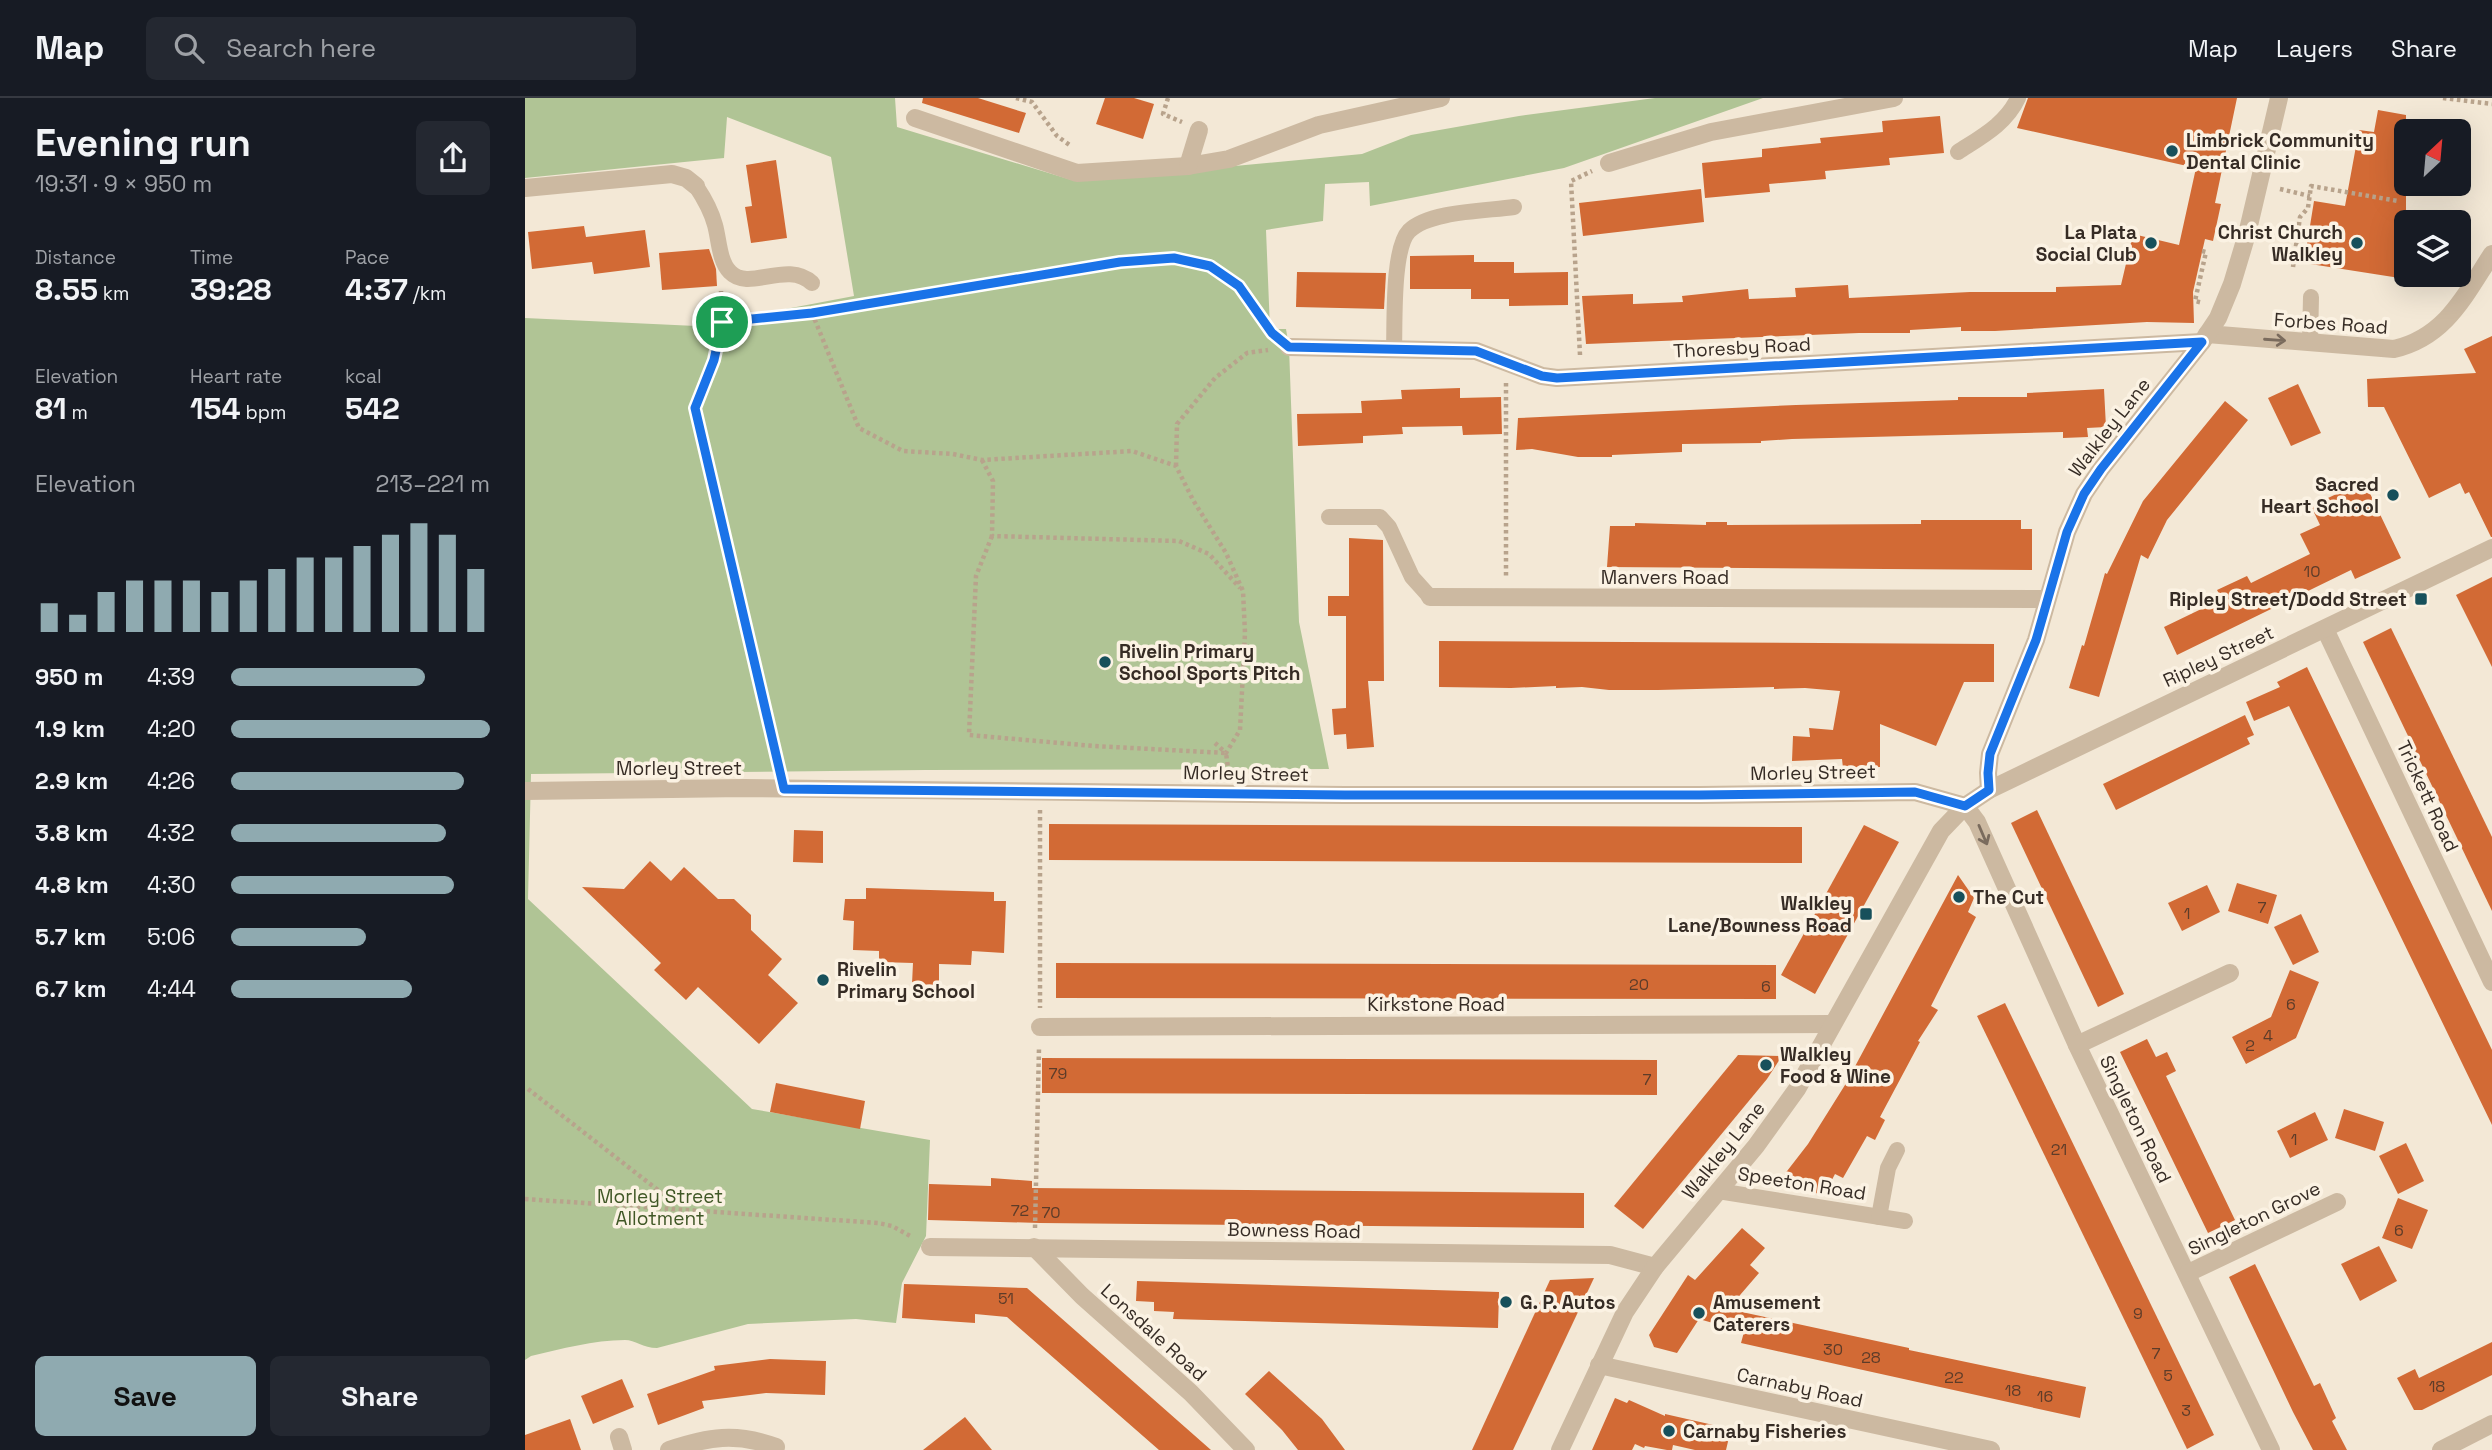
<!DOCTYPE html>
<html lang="en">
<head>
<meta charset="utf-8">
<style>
	body { margin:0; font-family:"Space Grotesk",sans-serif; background:#242831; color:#f1f3f6; height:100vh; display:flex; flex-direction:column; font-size:26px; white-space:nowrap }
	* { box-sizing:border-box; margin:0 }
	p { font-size:23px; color:#9ea1a6 }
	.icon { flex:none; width:38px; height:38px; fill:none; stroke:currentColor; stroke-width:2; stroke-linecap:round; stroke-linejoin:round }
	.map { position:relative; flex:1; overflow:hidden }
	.panel { display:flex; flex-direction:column; background:#171b24; width:525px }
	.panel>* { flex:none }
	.needle { width:46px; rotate:26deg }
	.tools { position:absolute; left:1869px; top:21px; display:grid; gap:14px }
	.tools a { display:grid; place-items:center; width:77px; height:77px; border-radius:10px; background:#171b24; box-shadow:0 7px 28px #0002; font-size:35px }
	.pin { position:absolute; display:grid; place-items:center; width:60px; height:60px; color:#fff; margin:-30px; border:4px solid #fff; border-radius:50%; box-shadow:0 2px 7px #0007 }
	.round { display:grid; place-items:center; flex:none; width:74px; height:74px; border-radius:10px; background:#242831 }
	.head { display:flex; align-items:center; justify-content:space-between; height:119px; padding:0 35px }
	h1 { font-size:38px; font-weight:700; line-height:52px }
	.metrics { display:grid; grid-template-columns:repeat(3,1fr); gap:10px; height:119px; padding:7px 35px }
	.metrics div { display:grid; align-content:center }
	.metrics b { font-size:30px; font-weight:700 }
	.metrics small { font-size:19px; font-weight:400 }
	.metrics p { font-size:19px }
	.chart { height:196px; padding:14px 35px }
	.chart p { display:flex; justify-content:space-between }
	.chart svg { width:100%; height:126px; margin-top:7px; stroke:#8faab0; stroke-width:6 }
	.action { display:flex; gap:14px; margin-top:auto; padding:14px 35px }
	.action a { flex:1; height:80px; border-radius:10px; background:#8faab0; color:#111; font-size:28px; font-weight:700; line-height:80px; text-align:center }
	.action a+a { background:#242831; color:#f1f3f6 }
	ul { padding:0 35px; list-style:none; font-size:23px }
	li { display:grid; grid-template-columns:112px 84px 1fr; align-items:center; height:52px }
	li i { height:18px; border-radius:9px; background:#8faab0 }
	header { display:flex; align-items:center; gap:42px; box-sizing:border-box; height:98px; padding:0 35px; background:#171b24; border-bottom:2px solid #363941 }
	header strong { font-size:33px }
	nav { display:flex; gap:38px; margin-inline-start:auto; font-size:24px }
	.search { width:490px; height:63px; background:#242831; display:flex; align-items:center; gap:18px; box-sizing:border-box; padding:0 24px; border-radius:10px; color:#9ea1a6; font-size:26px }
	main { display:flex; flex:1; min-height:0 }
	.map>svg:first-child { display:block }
	.green { fill:#b0c495 }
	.building { fill:#d26a35 }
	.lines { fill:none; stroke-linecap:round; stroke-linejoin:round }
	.path { stroke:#b8a38c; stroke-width:4.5; stroke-dasharray:3.5 3.5; stroke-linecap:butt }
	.service { stroke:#ccb9a1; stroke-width:16 }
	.minor { stroke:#ccb9a1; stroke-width:18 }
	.tertiary { stroke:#ccb9a1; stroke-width:18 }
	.oneway { stroke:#7a6b5d }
	.route-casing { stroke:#fff; stroke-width:14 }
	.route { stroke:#1a73e8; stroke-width:9 }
	.poi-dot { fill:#17505b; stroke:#fbf2e3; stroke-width:2.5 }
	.labels { text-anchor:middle; stroke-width:7; stroke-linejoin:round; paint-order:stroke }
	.number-label { font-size:16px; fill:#5d3c29 }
	.poi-label { font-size:19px; font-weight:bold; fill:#362c25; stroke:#fbf2e3; text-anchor:start }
	.street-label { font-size:19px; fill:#362c25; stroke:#fbf2e3 }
	.park-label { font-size:19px; fill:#405726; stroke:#fbf2e3 }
</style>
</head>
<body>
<header>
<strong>Map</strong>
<div class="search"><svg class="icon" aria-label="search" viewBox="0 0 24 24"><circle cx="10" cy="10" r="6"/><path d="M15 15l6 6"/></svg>Search here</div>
<nav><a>Map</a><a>Layers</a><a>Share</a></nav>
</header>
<main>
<section class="panel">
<div class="head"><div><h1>Evening run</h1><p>19:31 · 9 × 950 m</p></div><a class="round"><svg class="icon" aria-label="share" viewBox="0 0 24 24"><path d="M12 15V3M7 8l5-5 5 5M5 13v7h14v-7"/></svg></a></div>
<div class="metrics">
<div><p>Distance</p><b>8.55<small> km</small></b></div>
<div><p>Time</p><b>39:28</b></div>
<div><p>Pace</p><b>4:37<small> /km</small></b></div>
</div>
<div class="metrics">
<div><p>Elevation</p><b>81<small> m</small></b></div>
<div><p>Heart rate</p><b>154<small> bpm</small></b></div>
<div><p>kcal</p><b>542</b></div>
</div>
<div class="chart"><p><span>Elevation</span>213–221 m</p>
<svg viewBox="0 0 160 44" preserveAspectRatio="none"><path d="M5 44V34M15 44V38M25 44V30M35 44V26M45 44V26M55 44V26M65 44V30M75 44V26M85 44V22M95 44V18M105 44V18M115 44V14M125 44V10M135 44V6M145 44V10M155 44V22"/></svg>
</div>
<ul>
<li><b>950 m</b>4:39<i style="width:75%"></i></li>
<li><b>1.9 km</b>4:20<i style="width:100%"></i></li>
<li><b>2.9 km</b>4:26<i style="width:90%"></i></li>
<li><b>3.8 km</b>4:32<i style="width:83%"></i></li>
<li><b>4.8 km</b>4:30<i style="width:86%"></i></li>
<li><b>5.7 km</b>5:06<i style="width:52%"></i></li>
<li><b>6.7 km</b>4:44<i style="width:70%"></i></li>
</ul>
<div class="action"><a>Save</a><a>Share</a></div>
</section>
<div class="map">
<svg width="1967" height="1352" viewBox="0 0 1967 1352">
	<rect width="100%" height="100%" fill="#f3e8d6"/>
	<path class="green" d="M0 0H370L372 29 550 83 837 56 886 37 994 18 1130 0H1238L1039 70 845 108 844 84 800 86 798 123 741 132 745 231H761L764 249 774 524 804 671 400 672 6 676 3 801 227 1011 405 1042 401 1138 377 1185 371 1225 331 1221 223 1226 132 1250C118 1250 110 1242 100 1242 68 1242 37 1251 6 1258L0 1262V220L171 228 329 198 306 59 202 19 199 60 0 80Z"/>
	<g class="building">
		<polygon points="398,0 453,0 501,15 494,35 397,5"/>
		<polygon points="580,0 609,0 629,6 618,41 571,26"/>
		<polygon points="1503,0 1712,0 1690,105 1696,106 1688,143 1680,141 1668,194 1669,225 1622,224 1470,233 1436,233 1436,229 1385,232 1385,235 1334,235 1061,246 1057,198 1108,196 1108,206 1158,204 1157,198 1223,191 1224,201 1271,199 1270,190 1323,187 1324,200 1445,194 1531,194 1531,189 1596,187 1608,136 1654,147 1671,70 1492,30"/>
		<polygon points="1853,12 1881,17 1881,181 1779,165 1789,103 1820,108 1834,32 1849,34"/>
		<polygon points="1415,18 1419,55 1364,60 1365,67 1300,73 1301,81 1244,86 1245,94 1180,100 1177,65 1237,59 1237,51 1296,45 1295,40 1358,34 1357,23"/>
		<polygon points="251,62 262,140 226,145 220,109 227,108 221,67"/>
		<polygon points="1176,91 1179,124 1058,138 1054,105"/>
		<polygon points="59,128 61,139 120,132 125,169 69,176 67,164 7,171 3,134"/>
		<polygon points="184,151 191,171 192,188 137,192 134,155"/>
		<polygon points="949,157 949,164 989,164 989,175 1043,174 1043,207 984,208 984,201 946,201 946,191 885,191 885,158"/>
		<polygon points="772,174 861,175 859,211 771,209"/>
		<polygon points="1967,238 1967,439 1966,439 1944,394 1940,396 1935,385 1904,400 1859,309 1843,309 1842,281 1951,275 1939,251"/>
		<polygon points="1773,286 1796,335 1766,348 1743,300"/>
		<polygon points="935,290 935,300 976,299 977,336 938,337 937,328 877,329 878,336 838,338 838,345 773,348 772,316 837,315 836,303 877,301 876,292"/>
		<polygon points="1579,291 1581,329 1562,330 1563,339 1538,340 1538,334 1267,341 1236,343 1236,345 1157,346 1157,354 1087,357 1087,359 1053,359 1007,351 991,352 993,320 1271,307 1433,302 1433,299 1502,299 1502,295"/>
		<polygon points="1700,303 1723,322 1642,422 1623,461 1616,457 1574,599 1544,590 1557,547 1559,548 1580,475 1582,476 1618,403"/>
		<polygon points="1839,383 1876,460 1830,481 1826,472 1652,557 1639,529 1697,501 1692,492 1722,478 1726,485 1785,456 1775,436 1795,427 1786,408"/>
		<polygon points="1396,422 1496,422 1496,431 1507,431 1507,472 1082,469 1085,428 1110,428 1110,425 1181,427 1181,424 1202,424 1202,427 1396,426"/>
		<polygon points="824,440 858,442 859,583 843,583 849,649 822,651 821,636 809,637 807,611 821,610 821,518 803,518 803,498 824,498"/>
		<polygon points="1967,479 1967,569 1931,497"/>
		<polygon points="1866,530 1967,739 1967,813 1838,544"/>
		<polygon points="914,543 1469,546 1469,584 1439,584 1411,648 1355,626 1355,669 1318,670 1317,661 1267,663 1268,638 1285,639 1284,630 1308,632 1315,593 1280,590 1249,591 1249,589 1133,592 1084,592 1057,589 1031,590 1031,588 986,590 914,589"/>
		<polygon points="1782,569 1967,952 1967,1027 1764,608 1729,623 1721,604 1755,589 1752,584"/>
		<polygon points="1720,617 1729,637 1722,640 1725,646 1591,712 1578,686"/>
		<polygon points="1512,712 1599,896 1573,909 1486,725"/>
		<polygon points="524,726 1277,729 1277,765 524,762"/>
		<polygon points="1339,727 1374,744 1290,896 1256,877"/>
		<polygon points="269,732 298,733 298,765 268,764"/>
		<polygon points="125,763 146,783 159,769 193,801 209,801 226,817 226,832 257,861 243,877 273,905 234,946 173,889 161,902 129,872 136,865 57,789 99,791"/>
		<polygon points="1433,777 1449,800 1443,814 1451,819 1406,908 1413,912 1393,943 1395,944 1355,1019 1360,1022 1350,1042 1342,1038 1318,1080 1310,1076 1299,1097 1252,1086 1283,1046 1320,987"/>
		<polygon points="1712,785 1752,797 1743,826 1703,813"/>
		<polygon points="1682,787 1695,814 1657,833 1643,805"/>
		<polygon points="341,790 469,794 469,803 481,803 479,855 447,853 446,867 414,866 414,887 387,886 388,865 354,864 354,853 328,852 329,823 318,822 320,801 341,801"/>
		<polygon points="1776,816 1794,854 1768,867 1749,829"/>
		<polygon points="531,865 1251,867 1251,901 531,900"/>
		<polygon points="1765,872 1794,884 1771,940 1721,966 1707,939 1746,919"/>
		<polygon points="1480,905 1689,1337 1662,1351 1452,918"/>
		<polygon points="1622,941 1631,959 1642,954 1651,973 1641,978 1710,1122 1683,1135 1595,954"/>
		<polygon points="1213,957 1257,958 1242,981 1118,1131 1089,1108"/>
		<polygon points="517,960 1132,962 1132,997 517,995"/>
		<polygon points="251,985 340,1003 335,1031 245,1014"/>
		<polygon points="1819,1011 1859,1024 1850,1053 1810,1040"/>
		<polygon points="1790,1014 1803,1042 1765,1060 1752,1033"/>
		<polygon points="1881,1045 1899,1083 1873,1096 1854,1058"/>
		<polygon points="466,1080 507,1083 507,1090 1059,1095 1059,1130 515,1125 403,1122 404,1086 466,1088"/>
		<polygon points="1873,1100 1903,1112 1887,1151 1857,1140"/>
		<polygon points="1217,1130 1240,1150 1225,1167 1234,1175 1203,1211 1384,1250 1384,1252 1561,1289 1555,1320 1216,1245 1219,1234 1174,1221 1152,1255 1129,1249 1124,1237 1163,1177 1170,1182"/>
		<polygon points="1854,1148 1872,1183 1835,1203 1816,1166"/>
		<polygon points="1730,1166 1789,1288 1795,1285 1811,1320 1807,1323 1822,1352 1788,1352 1768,1314 1704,1179"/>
		<polygon points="1069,1180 988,1352 947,1352 1025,1182"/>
		<polygon points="612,1183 974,1194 973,1230 648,1221 649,1214 629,1213 629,1204 611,1203"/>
		<polygon points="379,1186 502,1190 686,1352 634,1352 482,1219 450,1216 450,1225 377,1220"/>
		<polygon points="1967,1244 1967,1277 1897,1312 1889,1312 1872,1280 1890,1271 1894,1280"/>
		<polygon points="245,1261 301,1263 300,1297 241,1295 177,1303 179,1310 133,1327 122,1296 190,1272 189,1268"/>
		<polygon points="744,1273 797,1321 820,1352 773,1352 757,1332 720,1296"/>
		<polygon points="97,1281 109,1309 68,1326 56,1298"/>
		<polygon points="1090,1300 1102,1305 1104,1302 1140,1318 1140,1316 1206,1331 1201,1352 1170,1352 1148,1347 1147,1352 1142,1352 1120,1348 1119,1350 1110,1346 1107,1352 1067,1352"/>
		<polygon points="440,1319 467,1352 398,1352"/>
		<polygon points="45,1321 56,1352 0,1352 0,1337"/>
	</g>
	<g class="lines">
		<g class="path">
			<polyline points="491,0 507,4 532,38 546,48"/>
			<polyline points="643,0 638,16 657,24"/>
			<polyline points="1918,0 1967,6"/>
			<polyline points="1755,91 1785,98"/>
			<polyline points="1677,153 1681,154 1670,203 1678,205"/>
			<polyline points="1768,169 1775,119 1783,110 1786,88 1873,103"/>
			<polyline points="196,193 197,224 287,215 595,164 649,160 685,168 714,188 748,236"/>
			<polyline points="287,215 334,330 378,353 428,356 457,362 607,353 651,368 668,402 701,455 718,493 720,535 715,632 701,655 690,645"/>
			<polyline points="197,224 189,262 170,310 254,671"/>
			<polyline points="1055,257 1046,83 1067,73"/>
			<polyline points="981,285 981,480"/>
			<polyline points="457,362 468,383 467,438 654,443 684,456 715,490"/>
			<polyline points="651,368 652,326 690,280 722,255 743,252"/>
			<polyline points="467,438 451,478 444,637 569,648 701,655 704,677"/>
			<polyline points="515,712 515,910"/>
			<polyline points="3,991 138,1096 148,1112"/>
			<polyline points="0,1101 353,1125 367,1128 387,1139"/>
			<polyline points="510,1130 514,950"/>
		</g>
		<g class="service">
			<path d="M1433 54C1456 39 1481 26 1493 0"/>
			<path d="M171 88C179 100 186 112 190 127 194 141 194 163 205 174 224 194 262 162 287 185"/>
			<polyline points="1785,244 1786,199"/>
			<path d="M869 251C870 225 867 151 884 133 904 113 962 113 989 109"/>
			<polyline points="804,419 855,419 864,429 887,479 905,499"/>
			<polyline points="1193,1093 1380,1123"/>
			<polyline points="1354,1119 1363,1070 1372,1052"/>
		</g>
		<g class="minor">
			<polyline points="390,20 552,75 663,68 704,61 794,27 916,0"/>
			<polyline points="1084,65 1186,34 1369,0"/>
			<polyline points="663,68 674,32"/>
			<polyline points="0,90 147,76 161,80 171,88"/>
			<path d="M1682 236 1869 251C1921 239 1940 197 1967 156"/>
			<polyline points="764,249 951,253 1017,278 1032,280 1677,244"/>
			<polyline points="905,499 1521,501"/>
			<polyline points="1800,531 1967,884"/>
			<polyline points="1464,692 1463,675 1465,656 1511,542 1542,434 1559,396 1576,371 1677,244 1693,220 1707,186 1722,136 1754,0"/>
			<polyline points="0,693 219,690 820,697 1175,697 1390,694 1440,708 1452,724 1552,947 1746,1352"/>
			<polyline points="515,929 1307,926"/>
			<polyline points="1552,947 1705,875"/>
			<polyline points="405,1149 1085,1157 1130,1169"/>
			<polyline points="509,1149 557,1198 666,1295 721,1352"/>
			<polyline points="1663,1175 1812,1104"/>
			<polyline points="1074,1267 1466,1352"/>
			<polyline points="94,1339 98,1352"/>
			<path d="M144 1352C183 1339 211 1334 251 1349"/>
			<polyline points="1916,1352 1967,1326"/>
		</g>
		<polyline class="tertiary" points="1035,1352 1100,1214 1130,1169 1231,1048 1272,991 1416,733 1440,708 1464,692 1967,450"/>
	</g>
	<defs><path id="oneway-shaft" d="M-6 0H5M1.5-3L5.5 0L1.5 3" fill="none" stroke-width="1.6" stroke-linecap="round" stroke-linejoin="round" transform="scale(1.75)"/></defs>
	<g class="oneway">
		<use href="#oneway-shaft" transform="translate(1750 242) rotate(4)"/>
		<use href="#oneway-shaft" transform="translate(1458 737) rotate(67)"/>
	</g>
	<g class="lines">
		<defs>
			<polygon id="route" points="649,160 685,168 714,188 747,235 764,249 951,253 1017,278 1032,280 1677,244 1576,371 1559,396 1542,434 1511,542 1465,656 1463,675 1464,692 1440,708 1390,694 1175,697 820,697 259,691 170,310 189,262 197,224 287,215 595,164"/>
		</defs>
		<use href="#route" class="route-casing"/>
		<use href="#route" class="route"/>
	</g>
	<g class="poi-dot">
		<circle cx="1647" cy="53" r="7"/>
		<circle cx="1626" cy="145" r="7"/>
		<circle cx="1832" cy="145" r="7"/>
		<circle cx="1868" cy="397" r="7"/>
		<rect x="1889" y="494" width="14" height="14" rx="3.5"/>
		<circle cx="580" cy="564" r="7"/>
		<circle cx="1434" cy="799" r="7"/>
		<rect x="1334" y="809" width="14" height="14" rx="3.5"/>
		<circle cx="298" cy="882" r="7"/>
		<circle cx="1241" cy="967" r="7"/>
		<circle cx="981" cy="1204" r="7"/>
		<circle cx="1174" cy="1215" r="7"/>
		<circle cx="1144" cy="1333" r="7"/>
	</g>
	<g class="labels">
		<g class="number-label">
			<text x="1787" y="479">10</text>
			<text x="1737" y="815">7</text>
			<text x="1662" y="821">1</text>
			<text x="1114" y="892">20</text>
			<text x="1241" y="894">6</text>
			<text x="1766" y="912">6</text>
			<text x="1743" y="943">4</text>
			<text x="1725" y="953">2</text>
			<text x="533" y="981">79</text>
			<text x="1122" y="987">7</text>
			<text x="1769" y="1047">1</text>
			<text x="1534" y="1057">21</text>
			<text x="495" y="1118">72</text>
			<text x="526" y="1120">70</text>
			<text x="1874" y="1138">6</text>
			<text x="481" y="1206">51</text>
			<text x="1613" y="1221">9</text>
			<text x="1308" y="1257">30</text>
			<text x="1631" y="1261">7</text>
			<text x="1346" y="1265">28</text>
			<text x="1643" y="1283">5</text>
			<text x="1429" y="1285">22</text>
			<text x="1912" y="1294">18</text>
			<text x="1488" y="1298">18</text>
			<text x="1520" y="1304">16</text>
			<text x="1661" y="1318">3</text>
		</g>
		<g class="poi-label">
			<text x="1661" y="49">Limbrick Community<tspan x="1661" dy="22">Dental Clinic</tspan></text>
			<text x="1612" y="141" text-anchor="end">La Plata<tspan x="1612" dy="22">Social Club</tspan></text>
			<text x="1818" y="141" text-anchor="end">Christ Church<tspan x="1818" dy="22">Walkley</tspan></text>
			<text x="1854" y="393" text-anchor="end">Sacred<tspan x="1854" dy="22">Heart School</tspan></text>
			<text x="1882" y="508" text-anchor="end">Ripley Street/Dodd Street</text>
			<text x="594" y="560">Rivelin Primary<tspan x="594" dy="22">School Sports Pitch</tspan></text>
			<text x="1448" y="806">The Cut</text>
			<text x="1327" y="812" text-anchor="end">Walkley<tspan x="1327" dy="22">Lane/Bowness Road</tspan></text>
			<text x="312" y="878">Rivelin<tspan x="312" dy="22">Primary School</tspan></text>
			<text x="1255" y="963">Walkley<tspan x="1255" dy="22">Food &amp; Wine</tspan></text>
			<text x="995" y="1211">G. P. Autos</text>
			<text x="1188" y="1211">Amusement<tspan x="1188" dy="22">Caterers</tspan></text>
			<text x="1158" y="1340">Carnaby Fisheries</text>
		</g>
		<g class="street-label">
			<text transform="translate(1806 225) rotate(4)" y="7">Forbes Road</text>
			<text transform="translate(1217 249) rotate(-3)" y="7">Thoresby Road</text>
			<text transform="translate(1584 329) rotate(-52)" y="7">Walkley Lane</text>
			<text x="1140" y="486">Manvers Road</text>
			<text transform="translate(1693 558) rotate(-25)" y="7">Ripley Street</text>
			<text x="154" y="677">Morley Street</text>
			<text transform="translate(1288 674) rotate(-1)" y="7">Morley Street</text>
			<text transform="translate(721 675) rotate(1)" y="7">Morley Street</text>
			<text transform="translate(1903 698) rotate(65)" y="7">Trickett Road</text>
			<text x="911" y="913">Kirkstone Road</text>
			<text transform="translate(1611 1021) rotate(64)" y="7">Singleton Road</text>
			<text transform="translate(1198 1052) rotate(-51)" y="7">Walkley Lane</text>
			<text transform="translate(1277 1085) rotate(9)" y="7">Speeton Road</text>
			<text transform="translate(1729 1120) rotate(-26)" y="7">Singleton Grove</text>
			<text transform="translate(769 1132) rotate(1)" y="7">Bowness Road</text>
			<text transform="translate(629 1234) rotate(42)" y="7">Lonsdale Road</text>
			<text transform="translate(1275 1289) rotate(12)" y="7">Carnaby Road</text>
		</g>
		<g class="park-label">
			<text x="135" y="1105">Morley Street<tspan x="135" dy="22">Allotment</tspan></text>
		</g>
	</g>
</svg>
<div class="tools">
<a><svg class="needle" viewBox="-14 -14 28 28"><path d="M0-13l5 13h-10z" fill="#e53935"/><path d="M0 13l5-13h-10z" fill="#9ea1a6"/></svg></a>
<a><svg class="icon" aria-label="layers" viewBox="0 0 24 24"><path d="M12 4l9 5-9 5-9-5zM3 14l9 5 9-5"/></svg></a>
</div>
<div class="pin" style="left:197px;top:224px;background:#1e9e55"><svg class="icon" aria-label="arrive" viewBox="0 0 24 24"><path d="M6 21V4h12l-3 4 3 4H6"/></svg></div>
</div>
</main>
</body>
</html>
